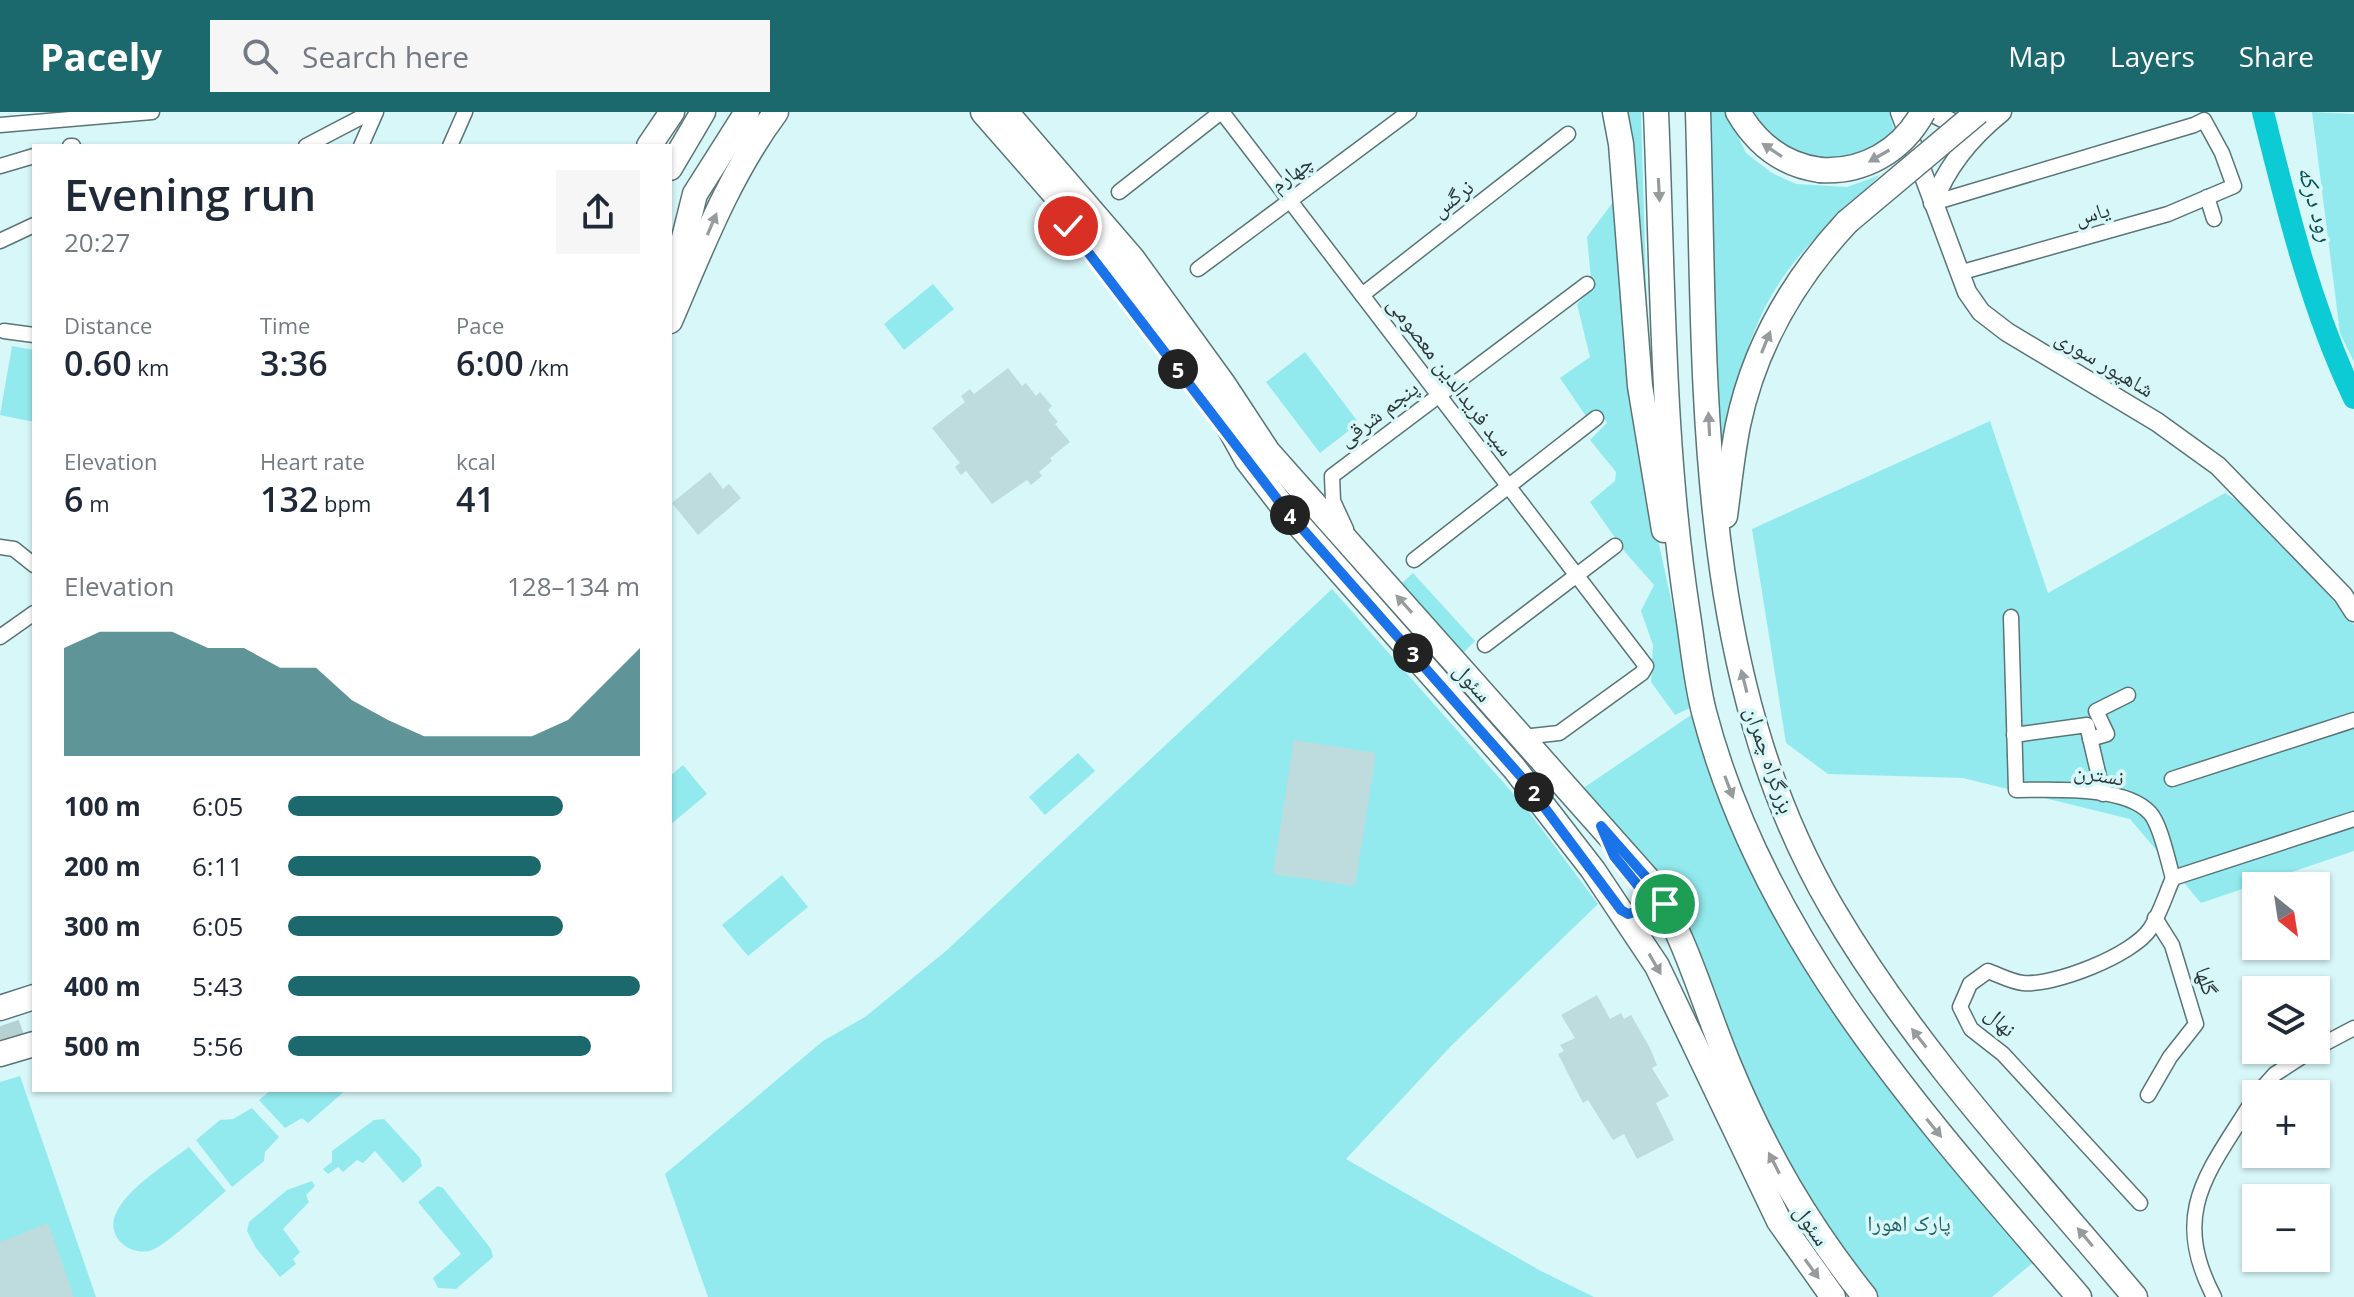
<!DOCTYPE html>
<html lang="en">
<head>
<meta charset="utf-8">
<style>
	body { margin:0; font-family:"Open Sans","Noto Naskh Arabic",sans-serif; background:#f6f6f7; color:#1f2937; height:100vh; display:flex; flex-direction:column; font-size:30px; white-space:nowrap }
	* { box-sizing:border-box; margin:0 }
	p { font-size:26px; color:#747a83 }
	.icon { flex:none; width:44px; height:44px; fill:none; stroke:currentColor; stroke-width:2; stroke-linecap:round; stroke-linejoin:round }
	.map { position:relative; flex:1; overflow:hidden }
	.details { position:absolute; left:32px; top:32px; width:640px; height:948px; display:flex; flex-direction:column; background:#fff; border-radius:0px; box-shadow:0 2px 6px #0004 }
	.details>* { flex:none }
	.needle { width:52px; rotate:150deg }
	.fabs { position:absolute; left:2242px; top:760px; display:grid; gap:16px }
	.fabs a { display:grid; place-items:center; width:88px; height:88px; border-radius:0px; background:#fff; box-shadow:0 2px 6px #0004; font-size:40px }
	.pin { position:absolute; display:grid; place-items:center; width:68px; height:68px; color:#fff; margin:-34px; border:4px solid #fff; border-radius:50%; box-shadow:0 2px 8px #0007 }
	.km { position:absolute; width:40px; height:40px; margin:-20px; border-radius:50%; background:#222; color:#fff; font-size:22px; line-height:40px; text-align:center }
	.round { display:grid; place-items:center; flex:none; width:84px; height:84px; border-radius:0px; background:#f6f6f7 }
	.head { display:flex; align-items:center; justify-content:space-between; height:136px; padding:0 32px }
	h1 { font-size:44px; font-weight:600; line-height:60px }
	.stats { display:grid; grid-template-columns:repeat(3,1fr); gap:12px; height:136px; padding:8px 32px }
	.stats div { display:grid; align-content:center }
	.stats b { font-size:34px; font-weight:600 }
	.stats small { font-size:22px; font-weight:400 }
	.stats p { font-size:22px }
	.chart { height:224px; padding:16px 32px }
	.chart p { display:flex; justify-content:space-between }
	.chart svg { width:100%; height:144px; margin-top:8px; fill:#1c696d; opacity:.7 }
	ul { padding:0 32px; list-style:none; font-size:26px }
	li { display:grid; grid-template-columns:128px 96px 1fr; align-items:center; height:60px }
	li i { height:20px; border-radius:10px; background:#1c696d }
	header { display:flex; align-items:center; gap:48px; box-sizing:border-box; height:112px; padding:0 40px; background:#1c696d; color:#fff }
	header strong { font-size:38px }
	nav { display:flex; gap:44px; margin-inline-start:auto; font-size:28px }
	.search { width:560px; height:72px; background:#f6f6f7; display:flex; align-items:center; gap:20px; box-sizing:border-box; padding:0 28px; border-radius:0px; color:#747a83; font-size:30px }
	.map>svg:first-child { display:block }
	.green { fill:#93eaee }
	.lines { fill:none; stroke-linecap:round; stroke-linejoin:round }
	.river { stroke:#0dcbd4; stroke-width:22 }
	.building { fill:#bedcdd }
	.trunk-tunnel { stroke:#b6d1d2; stroke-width:24; stroke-dasharray:24 12; stroke-linecap:butt }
	.minor-casing { stroke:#5a7577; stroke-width:17 }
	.tertiary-casing { stroke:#5a7577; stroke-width:21 }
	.primary-casing { stroke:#5a7577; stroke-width:27 }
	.trunk-casing { stroke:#5a7577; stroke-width:27 }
	.minor { stroke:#fff; stroke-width:14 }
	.tertiary { stroke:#fff; stroke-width:18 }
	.primary { stroke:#fff; stroke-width:24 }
	.trunk { stroke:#fff; stroke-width:24 }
	.trunk-bridge-casing { stroke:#5a7577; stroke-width:27; stroke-linecap:butt }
	.trunk-bridge { stroke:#fff; stroke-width:24 }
	.oneway { fill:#969c9c }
	.route-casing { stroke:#fff; stroke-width:16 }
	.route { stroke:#1a73e8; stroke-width:10 }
	.labels { text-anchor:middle; stroke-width:7; stroke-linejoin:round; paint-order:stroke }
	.street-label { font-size:22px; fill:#2c3838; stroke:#d8f7f9 }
	.park-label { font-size:22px; fill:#226265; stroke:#d8f7f9 }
	.water-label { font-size:24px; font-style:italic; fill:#0b5154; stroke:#d8f7f9 }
</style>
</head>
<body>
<header>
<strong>Pacely</strong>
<div class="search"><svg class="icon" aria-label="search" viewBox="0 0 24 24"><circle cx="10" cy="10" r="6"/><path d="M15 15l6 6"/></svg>Search here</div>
<nav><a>Map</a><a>Layers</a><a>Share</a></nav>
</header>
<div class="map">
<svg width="2354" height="1185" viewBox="0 0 2354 1185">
	<rect width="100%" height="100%" fill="#d8f7f9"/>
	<g class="green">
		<polygon points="1626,0 1641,0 1650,308"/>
		<path d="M1708 0H1726L1746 41 1772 61 1796 72 1847 75 1880 63C1845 98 1802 133 1776 176 1745 226 1732 289 1720 345Z"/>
		<path d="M1742 0H1889L1895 21C1825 68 1802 47 1742 0Z"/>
		<polygon points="2312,0 2354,2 2354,250 2340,221"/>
		<polygon points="1619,82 1646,372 1694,594 1675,603 1651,570 1653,533 1641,499 1654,473 1625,440 1590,390 1615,369 1616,360 1590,328 1607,311 1599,299 1586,304 1560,266 1590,245 1577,192 1592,177 1587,125"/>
		<polygon points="933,172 954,197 904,238 884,212"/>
		<polygon points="12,234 34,238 34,310 0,303"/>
		<polygon points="1305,240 1359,311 1320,341 1266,270"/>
		<polygon points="1990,309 2048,481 2225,381 2247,395 2345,501 2354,513 2354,739 2201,791 2130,707 1963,666 1828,662 1786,631 1752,417"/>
		<polygon points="1413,461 1475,529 1463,541 1401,472"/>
		<polygon points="1332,477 1526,696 1598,792 1451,934 1346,1047 1541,1159 1594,1185 708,1185 665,1062 823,929 865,905 946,839"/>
		<polygon points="1694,601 1768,787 2036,1148 1992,1185 1875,1185 1818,1109 1757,998 1715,888 1579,679"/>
		<polygon points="1078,641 1095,659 1045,703 1029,685"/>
		<polygon points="683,653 707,682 670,713 670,664"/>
		<polygon points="782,763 808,795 748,844 722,813"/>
		<polygon points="20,964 96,1185 0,1185 0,970"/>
		<polygon points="271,978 346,978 308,1011 302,1006 285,1016 259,988"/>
		<polygon points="252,996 279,1025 265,1040 264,1049 232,1075 196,1028 220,1008 233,1007"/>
		<polygon points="384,1007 420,1046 422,1054 403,1071 375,1039 363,1051 357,1048 343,1060 338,1055 328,1062 323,1057 332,1050 332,1039 374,1008"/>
		<path d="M189 1035 226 1079C209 1093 171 1129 154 1137 145 1142 131 1139 124 1133 85 1100 165 1054 189 1035Z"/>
		<polygon points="312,1069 315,1074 306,1083 309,1090 283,1117 300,1140 293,1147 296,1152 280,1165 256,1136 247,1119 249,1110 287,1078"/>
		<polygon points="438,1074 443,1076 491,1137 493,1145 456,1177 438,1176 433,1166 461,1142 418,1090"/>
	</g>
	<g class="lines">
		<path class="river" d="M2263 0C2287 97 2311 196 2354 286"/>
	</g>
	<g class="building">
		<polygon points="1008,256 1022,274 1026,271 1036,284 1040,280 1052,294 1048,298 1058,310 1055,312 1070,330 1050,346 1052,349 1039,360 1042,364 1031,373 1027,368 992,392 966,359 961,363 955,355 960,351 932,316 965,290 961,284 970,277 974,282"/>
		<polygon points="710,360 723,377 729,372 741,386 698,423 672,391"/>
		<polygon points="1294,628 1376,641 1355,774 1273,762"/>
		<polygon points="1597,883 1610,907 1621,901 1624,907 1631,903 1650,936 1657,953 1652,956 1669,984 1656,991 1674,1028 1637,1047 1624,1022 1613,1028 1588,988 1583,991 1558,942 1564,939 1560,933 1575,926 1561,903"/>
		<polygon points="48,1111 74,1185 0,1185 0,1130"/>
	</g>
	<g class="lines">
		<polyline class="trunk-tunnel" points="0,927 34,915"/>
		<defs>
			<g id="minor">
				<polyline points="1222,0 1646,554 1642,561 1559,621 1522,625"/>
				<polyline points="0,13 152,0"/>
				<polyline points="70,34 73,34"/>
				<polyline points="306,34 371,0"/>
				<polyline points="361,34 376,0"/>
				<polyline points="450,34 465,0"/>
				<polyline points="0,54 34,44"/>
				<polyline points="1119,80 1221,0"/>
				<polyline points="2207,85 2214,107"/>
				<polyline points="1933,91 2194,13 2204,8 2222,41 2234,74 2168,102 1959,161"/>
				<polyline points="0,129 34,113"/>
				<polyline points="1198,157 1409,0"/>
				<polyline points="1362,183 1568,22"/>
				<polyline points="4,219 34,223"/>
				<polyline points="1346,417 1333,389 1332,364 1587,172"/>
				<polyline points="0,435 14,437 34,453"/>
				<polyline points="1414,448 1596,306"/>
				<path d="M2011 505 2016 678C2051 678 2125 673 2150 701 2161 713 2168 750 2173 766"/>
				<polyline points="0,525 34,501"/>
				<polyline points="1485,533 1615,434"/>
				<polyline points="2014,623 2087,613 2103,682"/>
				<polyline points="2090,627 2107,622 2096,599 2128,583"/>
				<polyline points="2172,667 2354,608"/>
				<polyline points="2173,766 2354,707"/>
				<polyline points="2316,936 2354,916"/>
				<polyline points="2257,982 2275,962 2312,938"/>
				<polyline points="2148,983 2170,945 2196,912 2172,833 2155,806"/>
				<path d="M2140 1091 2003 942 1971 917 1960 895 1970 872 1988 859C1999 863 2012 870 2023 871 2054 874 2133 843 2150 817 2160 802 2166 782 2173 766"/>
				<path d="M2214 1185C2168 1097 2211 1058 2256 983"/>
			</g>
			<g id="tertiary">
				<polyline points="1900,0 1967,180 1981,200 2007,220 2157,310 2218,354 2343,483 2354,500"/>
				<polyline points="1931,0 1955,12 1972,13"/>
				<path d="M1933 91C1947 53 1971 25 2002 0"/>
			</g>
			<g id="primary">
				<polyline points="983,0 1121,158 1213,286 1247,348 1284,396 1514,656 1593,758 1657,854 1779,1109 1833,1185"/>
				<path d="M1006 0 1132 146 1224 273 1268 340 1653 773C1687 829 1704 893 1729 953 1765 1040 1807 1112 1865 1185"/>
			</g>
			<g id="trunk">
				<polyline points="1615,0 1621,32 1640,274 1664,418"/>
				<path d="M1656 0C1663 168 1662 337 1688 503 1693 535 1696 569 1704 600 1764 831 1928 1009 2079 1185"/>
				<path d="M1698 0C1706 266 1693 558 1832 796 1916 939 2029 1059 2135 1185"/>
				<path d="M1738 0C1756 31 1783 53 1820 58"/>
				<polyline points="649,34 672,0"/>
				<polyline points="670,56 703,0"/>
				<polyline points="670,165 682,134 695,82 747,0"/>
				<path d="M670 209C701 137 729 63 776 0"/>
				<path d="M1725 404C1729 374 1732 343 1738 313 1754 236 1794 167 1847 110"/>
				<polyline points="0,896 34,885"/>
				<polyline points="0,942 34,932"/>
			</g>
		</defs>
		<use href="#minor" class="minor-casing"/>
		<use href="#tertiary" class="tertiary-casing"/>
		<use href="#primary" class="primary-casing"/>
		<use href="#trunk" class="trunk-casing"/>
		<use href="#minor" class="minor"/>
		<use href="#tertiary" class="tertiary"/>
		<use href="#primary" class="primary"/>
		<use href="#trunk" class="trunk"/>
		<defs>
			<g id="trunk-bridge">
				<path d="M1820 58C1863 61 1902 39 1923 0"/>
				<polyline points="1847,110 1978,0"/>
			</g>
		</defs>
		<use href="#trunk-bridge" class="trunk-bridge-casing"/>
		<use href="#trunk-bridge" class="trunk-bridge"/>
	</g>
	<defs><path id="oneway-solid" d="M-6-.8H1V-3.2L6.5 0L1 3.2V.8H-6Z" transform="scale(2)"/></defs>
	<g class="oneway">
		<use href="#oneway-solid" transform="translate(1772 38) rotate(-146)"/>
		<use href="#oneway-solid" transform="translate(1879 44) rotate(150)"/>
		<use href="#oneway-solid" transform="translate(1659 78) rotate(87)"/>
		<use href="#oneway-solid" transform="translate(712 112) rotate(-67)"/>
		<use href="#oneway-solid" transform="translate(1766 230) rotate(-68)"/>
		<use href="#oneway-solid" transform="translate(1709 312) rotate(-93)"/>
		<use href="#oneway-solid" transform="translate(1404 492) rotate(-132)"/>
		<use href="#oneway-solid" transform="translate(1744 569) rotate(-104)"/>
		<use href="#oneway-solid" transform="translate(1729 675) rotate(69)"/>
		<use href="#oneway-solid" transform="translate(1655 852) rotate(60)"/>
		<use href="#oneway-solid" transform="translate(1919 926) rotate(-128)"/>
		<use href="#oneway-solid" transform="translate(1934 1016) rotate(51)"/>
		<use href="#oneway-solid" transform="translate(1774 1051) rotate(-117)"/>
		<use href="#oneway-solid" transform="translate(2085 1125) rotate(-130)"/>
		<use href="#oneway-solid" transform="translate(1812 1157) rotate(54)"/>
	</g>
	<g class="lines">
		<defs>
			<polyline id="route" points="1068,114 1284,396 1524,668 1621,798 1628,802 1638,799 1643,792 1644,781 1614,744 1601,714 1653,773 1665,792"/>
		</defs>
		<use href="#route" class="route-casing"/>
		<use href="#route" class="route"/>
	</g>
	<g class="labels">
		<g class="street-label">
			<text transform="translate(1291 61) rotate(-37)" y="8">چهارم</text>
			<text transform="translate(1452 86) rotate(-38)" y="8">نرگس</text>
			<text transform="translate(2092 101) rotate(-16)" y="8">یاس</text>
			<text transform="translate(2105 251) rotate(31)" y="8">شاهپور سوری</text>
			<text transform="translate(1451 264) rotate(53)" y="8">سید فریدالدین معصومی</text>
			<text transform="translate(1378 301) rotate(-37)" y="8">پنجم شرقی</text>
			<text transform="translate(1473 570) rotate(48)" y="8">سئول</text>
			<text transform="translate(1770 648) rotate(71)" y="8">بزرگراه چمران</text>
			<text transform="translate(2099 662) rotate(9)" y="8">نسترن</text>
			<text transform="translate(2207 869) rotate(72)" y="8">گلها</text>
			<text transform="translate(2001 909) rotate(44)" y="8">نهال</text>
			<text transform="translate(1812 1113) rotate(56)" y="8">سئول</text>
		</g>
		<g class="park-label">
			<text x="1909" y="1119">پارک اهورا</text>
		</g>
		<g class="water-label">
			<text transform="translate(2316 92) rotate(74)" y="8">رود درکه</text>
		</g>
	</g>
</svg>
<div class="fabs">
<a><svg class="needle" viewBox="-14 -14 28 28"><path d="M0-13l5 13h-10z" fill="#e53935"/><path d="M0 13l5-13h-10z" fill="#747a83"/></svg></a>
<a><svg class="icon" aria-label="layers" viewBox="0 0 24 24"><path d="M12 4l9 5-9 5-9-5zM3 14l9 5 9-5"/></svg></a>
<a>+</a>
<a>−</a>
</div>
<div class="pin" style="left:1665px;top:792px;background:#1e9e55"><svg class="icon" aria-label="arrive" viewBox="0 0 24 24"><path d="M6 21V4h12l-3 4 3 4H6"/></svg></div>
<div class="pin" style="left:1068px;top:114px;background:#d93025"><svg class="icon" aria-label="check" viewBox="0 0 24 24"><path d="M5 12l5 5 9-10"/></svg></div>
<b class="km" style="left:1534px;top:680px">2</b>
<b class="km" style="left:1413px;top:541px">3</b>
<b class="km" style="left:1290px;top:403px">4</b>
<b class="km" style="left:1178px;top:257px">5</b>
<section class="details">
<div class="head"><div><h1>Evening run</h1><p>20:27</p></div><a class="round"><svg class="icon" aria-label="share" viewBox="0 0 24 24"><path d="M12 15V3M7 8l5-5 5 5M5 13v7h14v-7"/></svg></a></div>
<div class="stats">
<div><p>Distance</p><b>0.60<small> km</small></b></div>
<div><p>Time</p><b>3:36</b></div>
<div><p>Pace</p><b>6:00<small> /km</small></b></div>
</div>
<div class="stats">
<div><p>Elevation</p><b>6<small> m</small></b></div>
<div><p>Heart rate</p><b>132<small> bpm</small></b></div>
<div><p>kcal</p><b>41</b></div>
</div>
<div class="chart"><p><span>Elevation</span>128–134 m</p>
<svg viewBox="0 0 160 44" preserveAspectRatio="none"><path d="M0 44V11L10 6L20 6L30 6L40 11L50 11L60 17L70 17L80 27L90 33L100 38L110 38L120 38L130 38L140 33L150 22L160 11V44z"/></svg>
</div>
<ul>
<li><b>100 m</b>6:05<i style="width:78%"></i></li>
<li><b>200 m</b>6:11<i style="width:72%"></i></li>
<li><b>300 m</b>6:05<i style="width:78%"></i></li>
<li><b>400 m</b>5:43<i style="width:100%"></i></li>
<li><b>500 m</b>5:56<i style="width:86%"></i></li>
</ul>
</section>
</div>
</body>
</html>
